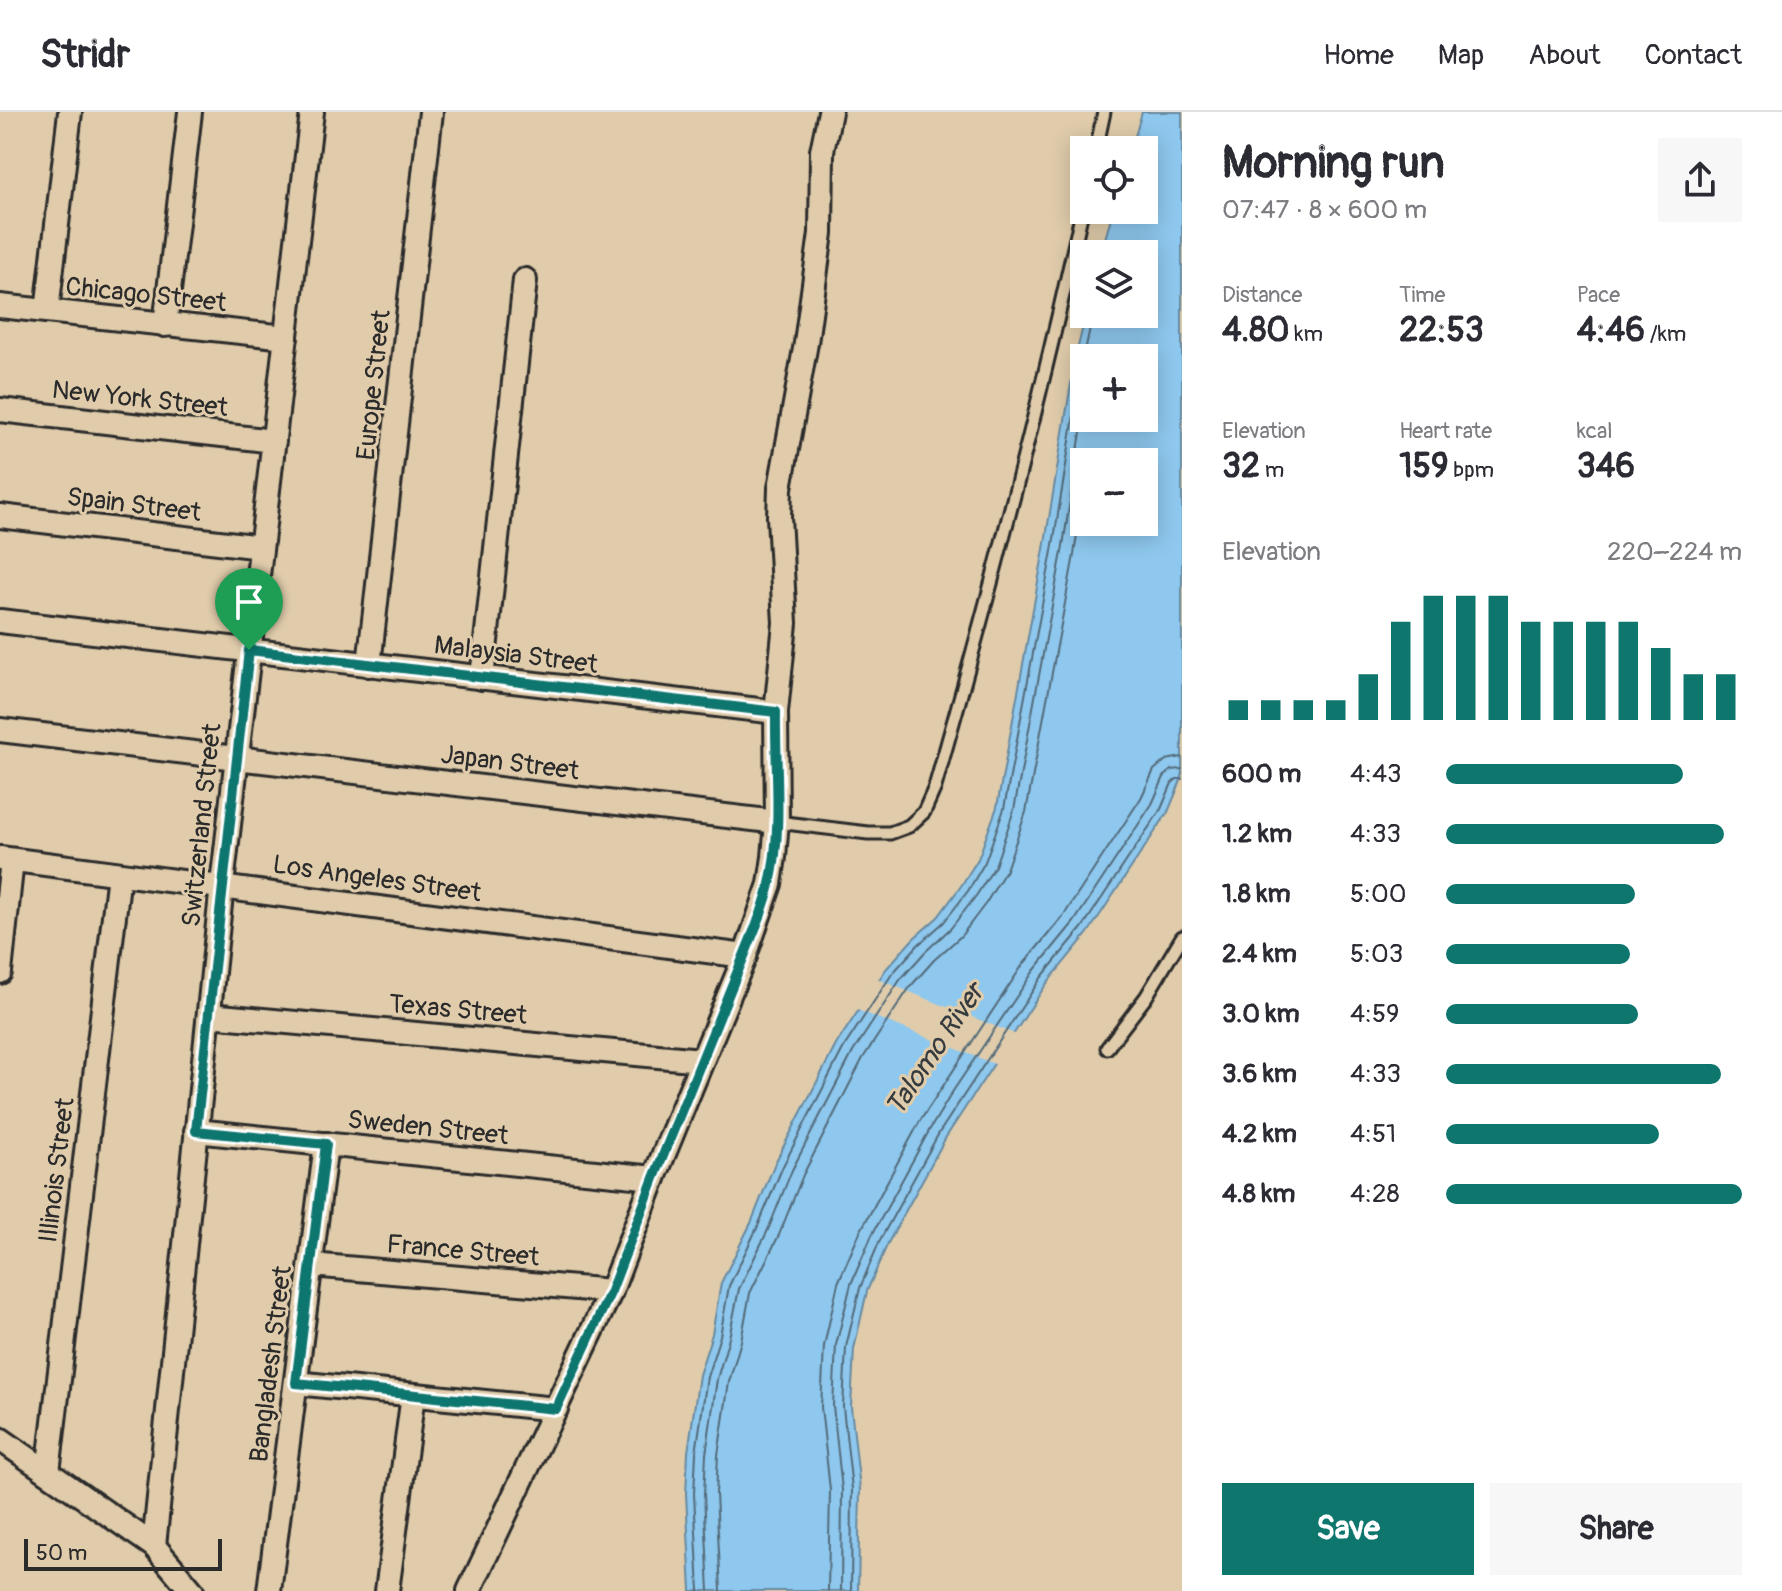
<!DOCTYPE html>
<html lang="en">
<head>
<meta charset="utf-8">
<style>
	body { margin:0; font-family:Pangolin,sans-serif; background:#f7f7f7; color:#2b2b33; height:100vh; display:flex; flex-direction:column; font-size:30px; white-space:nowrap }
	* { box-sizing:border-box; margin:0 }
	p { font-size:26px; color:#7c7c81 }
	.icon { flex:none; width:44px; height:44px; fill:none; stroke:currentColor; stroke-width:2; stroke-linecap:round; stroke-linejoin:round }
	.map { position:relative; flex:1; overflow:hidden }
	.drawer { display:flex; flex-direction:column; background:#fff; width:600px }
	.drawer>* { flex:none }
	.fabs { position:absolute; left:1070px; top:24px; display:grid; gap:16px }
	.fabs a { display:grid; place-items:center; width:88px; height:88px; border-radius:0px; background:#fff; box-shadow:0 4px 20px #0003; font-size:40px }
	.scale { position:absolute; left:24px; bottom:20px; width:198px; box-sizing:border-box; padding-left:8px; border:4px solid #2b2b2b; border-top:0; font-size:22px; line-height:28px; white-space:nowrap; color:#2b2b2b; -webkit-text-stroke:6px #e0ccab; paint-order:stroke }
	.pin { position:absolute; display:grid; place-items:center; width:68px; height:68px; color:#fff; margin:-82px -34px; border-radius:50% 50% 50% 0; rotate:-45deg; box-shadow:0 0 8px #0007 }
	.pin .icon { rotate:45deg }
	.round { display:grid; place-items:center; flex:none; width:84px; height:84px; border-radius:0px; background:#f7f7f7 }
	.headline { display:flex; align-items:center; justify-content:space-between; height:136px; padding:0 40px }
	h1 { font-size:44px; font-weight:700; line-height:60px }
	.stats { display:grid; grid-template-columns:repeat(3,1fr); gap:12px; height:136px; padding:8px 40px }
	.stats div { display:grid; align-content:center }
	.stats b { font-size:34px; font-weight:700 }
	.stats small { font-size:22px; font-weight:400 }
	.stats p { font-size:22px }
	.chart { height:224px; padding:16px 40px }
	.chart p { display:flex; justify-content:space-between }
	.chart svg { width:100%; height:144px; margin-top:8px; stroke:#0f766e; stroke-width:6 }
	.action { display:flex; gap:16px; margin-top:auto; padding:16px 40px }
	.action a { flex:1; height:92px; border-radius:0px; background:#0f766e; color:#fff; font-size:32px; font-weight:700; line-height:92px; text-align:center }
	.action a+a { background:#f7f7f7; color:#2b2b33 }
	ul { padding:0 40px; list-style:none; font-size:26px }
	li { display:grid; grid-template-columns:128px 96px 1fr; align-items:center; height:60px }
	li i { height:20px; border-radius:10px; background:#0f766e }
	header { display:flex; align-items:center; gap:48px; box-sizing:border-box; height:112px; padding:0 40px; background:#fff; border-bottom:2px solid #e1e1e2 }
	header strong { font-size:38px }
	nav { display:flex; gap:44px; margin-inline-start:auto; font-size:28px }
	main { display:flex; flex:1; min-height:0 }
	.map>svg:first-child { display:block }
	.water { fill:#8ec8ee; stroke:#6689a0; stroke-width:2; fill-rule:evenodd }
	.pier { fill:#e0ccab }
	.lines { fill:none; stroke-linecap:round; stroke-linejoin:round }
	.shore { stroke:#536a79; stroke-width:2 }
	.service-casing { stroke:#2b2b2b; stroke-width:17 }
	.minor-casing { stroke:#2b2b2b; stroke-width:28 }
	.service { stroke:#e0ccab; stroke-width:11 }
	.minor { stroke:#e0ccab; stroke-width:22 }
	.route-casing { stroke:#fff; stroke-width:16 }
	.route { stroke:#0f766e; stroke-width:10 }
	.labels { text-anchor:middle; stroke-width:6; stroke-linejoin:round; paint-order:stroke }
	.street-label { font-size:26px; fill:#2b2b2b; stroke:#e0ccab }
	.water-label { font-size:28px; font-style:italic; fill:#353b3e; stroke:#e0ccab }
</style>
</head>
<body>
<header>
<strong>Stridr</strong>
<nav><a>Home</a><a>Map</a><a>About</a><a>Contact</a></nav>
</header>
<main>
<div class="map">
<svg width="1182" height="1479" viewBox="0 0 1182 1479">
	<rect width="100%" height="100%" fill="#e0ccab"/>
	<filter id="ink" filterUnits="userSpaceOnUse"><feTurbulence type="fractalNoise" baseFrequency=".0125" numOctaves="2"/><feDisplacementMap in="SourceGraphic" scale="16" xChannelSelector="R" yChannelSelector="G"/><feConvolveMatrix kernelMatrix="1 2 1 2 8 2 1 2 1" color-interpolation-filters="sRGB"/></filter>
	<g filter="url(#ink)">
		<path class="water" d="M1142 0H1182V666L1168 700 1088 821 1047 871 946 1025 888 1131 867 1179 854 1237 851 1295 860 1377 858 1479H691L686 1382 688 1340 699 1263 712 1222 721 1171 751 1111 775 1051 837 931 886 857 913 827 938 805 961 774 978 747 997 695 1044 437 1075 247 1086 202H1144V142H1101L1113 98H1144V38H1131ZM1084 246H1144V306H1084ZM1084 350H1144V410H1084Z"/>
		<polygon class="pier" points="875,866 1017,923 997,953 855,897"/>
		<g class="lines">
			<g class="shore">
				<polyline points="699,1479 694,1382 696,1341 707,1265 720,1224 729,1174 758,1114 783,1054 844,935 892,862 918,833 944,810 968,779 985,750 1004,697 1052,439 1083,249 1093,202"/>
				<polyline points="709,1479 704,1382 706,1342 717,1267 729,1226 739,1177 768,1118 792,1058 853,940 900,868 925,840 951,816 976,784 995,754 1014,698 1062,440 1084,301"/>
				<polyline points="721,1479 716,1382 718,1343 729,1270 741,1229 750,1181 779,1123 803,1063 863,946 910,875 934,848 961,824 986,791 1006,758 1026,700 1074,443 1084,375"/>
				<polyline points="828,1479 830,1378 821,1295 824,1234 838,1171 860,1120 920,1009 1022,854 1064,803 1141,686 1154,658 1166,648 1182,645"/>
				<polyline points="841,1479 842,1378 833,1294 836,1233 851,1172 872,1123 930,1017 953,979 1033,860 1074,810 1152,692 1164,665 1171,658 1182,657"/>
				<polyline points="851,1479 852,1377 843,1295 846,1235 860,1176 880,1128 939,1021 1041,866 1082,816 1161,697 1172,671 1177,667 1182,667"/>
			</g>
			<defs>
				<g id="service">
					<polyline points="1096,38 1104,0"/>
					<path d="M777 710 868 721H890L909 714 924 700 935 675C990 482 1041 287 1084 90"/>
					<polyline points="1107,936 1146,885 1182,825"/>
				</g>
				<g id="minor">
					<polyline points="0,194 286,225"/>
					<polyline points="47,199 70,0"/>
					<polyline points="165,213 190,0"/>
					<polyline points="0,298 274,329"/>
					<polyline points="0,404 261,435"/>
					<polyline points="0,509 776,600"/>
					<polyline points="369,553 431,0"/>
					<polyline points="482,566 525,168"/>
					<polyline points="0,618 777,710"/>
					<path d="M0 746C249 777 497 811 745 844"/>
					<polyline points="0,860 12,748"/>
					<polyline points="209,903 702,948"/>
					<polyline points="196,1019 654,1066"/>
					<polyline points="311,1153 611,1179"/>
					<polyline points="296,1271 556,1297"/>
					<polyline points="0,1327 154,1434 192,1479"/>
					<polyline points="48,1360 119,762"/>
					<polyline points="154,1434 222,773 312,0"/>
					<polyline points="269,1479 326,1032"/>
					<polyline points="387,1479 413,1283"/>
					<polyline points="469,1479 611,1179 654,1066 745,844 770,772 774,745 777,710 776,600 785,511 779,405 780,376 806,231 821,121 822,39 830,0"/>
				</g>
			</defs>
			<use href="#service" class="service-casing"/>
			<use href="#minor" class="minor-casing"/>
			<use href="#service" class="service"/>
			<use href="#minor" class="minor"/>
		</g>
	</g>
	<g class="lines" filter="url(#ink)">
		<defs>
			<path id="route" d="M249 538 776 600C775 657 783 716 770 772 768 782 764 792 761 802L654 1066 611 1179 556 1297 296 1271 326 1032 196 1019Z"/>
		</defs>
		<use href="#route" class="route-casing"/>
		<use href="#route" class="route"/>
	</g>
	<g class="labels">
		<g class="street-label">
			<text transform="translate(146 182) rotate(6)" y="9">Chicago Street</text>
			<text transform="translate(373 273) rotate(-84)" y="9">Europe Street</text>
			<text transform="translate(140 286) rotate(6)" y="9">New York Street</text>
			<text transform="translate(134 392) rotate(7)" y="9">Spain Street</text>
			<text transform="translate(516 542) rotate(7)" y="9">Malaysia Street</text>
			<text transform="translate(510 650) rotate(7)" y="9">Japan Street</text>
			<text transform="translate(201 713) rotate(-84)" y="9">Switzerland Street</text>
			<text transform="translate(377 766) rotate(8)" y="9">Los Angeles Street</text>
			<text transform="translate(458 897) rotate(5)" y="9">Texas Street</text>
			<text transform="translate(428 1015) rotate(6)" y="9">Sweden Street</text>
			<text transform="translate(56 1058) rotate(-83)" y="9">Illinois Street</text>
			<text transform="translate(463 1138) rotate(5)" y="9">France Street</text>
			<text transform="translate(270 1252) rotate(-83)" y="9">Bangladesh Street</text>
		</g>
		<g class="water-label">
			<text transform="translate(934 937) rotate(-56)" y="10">Talomo River</text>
		</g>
	</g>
</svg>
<div class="fabs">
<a><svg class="icon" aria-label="locate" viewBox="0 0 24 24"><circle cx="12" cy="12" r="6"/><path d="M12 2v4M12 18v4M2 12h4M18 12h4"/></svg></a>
<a><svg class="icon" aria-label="layers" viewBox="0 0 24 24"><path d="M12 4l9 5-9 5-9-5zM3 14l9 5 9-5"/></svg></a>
<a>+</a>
<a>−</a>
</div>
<div class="scale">50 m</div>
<div class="pin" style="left:249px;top:538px;background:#1e9e55"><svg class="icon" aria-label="arrive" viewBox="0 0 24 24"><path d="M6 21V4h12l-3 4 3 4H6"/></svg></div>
</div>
<section class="drawer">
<div class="headline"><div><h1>Morning run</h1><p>07:47 · 8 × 600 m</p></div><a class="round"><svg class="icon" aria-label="share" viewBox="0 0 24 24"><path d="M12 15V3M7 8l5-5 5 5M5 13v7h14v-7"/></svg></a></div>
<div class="stats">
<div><p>Distance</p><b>4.80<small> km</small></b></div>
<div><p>Time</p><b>22:53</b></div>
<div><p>Pace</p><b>4:46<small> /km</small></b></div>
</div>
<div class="stats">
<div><p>Elevation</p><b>32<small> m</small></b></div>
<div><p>Heart rate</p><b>159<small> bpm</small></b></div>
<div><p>kcal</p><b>346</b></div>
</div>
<div class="chart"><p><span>Elevation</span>220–224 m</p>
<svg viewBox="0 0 160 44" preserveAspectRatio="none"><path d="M5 44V38M15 44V38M25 44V38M35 44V38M45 44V30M55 44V14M65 44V6M75 44V6M85 44V6M95 44V14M105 44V14M115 44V14M125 44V14M135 44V22M145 44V30M155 44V30"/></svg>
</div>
<ul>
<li><b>600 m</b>4:43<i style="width:80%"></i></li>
<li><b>1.2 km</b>4:33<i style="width:94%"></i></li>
<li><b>1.8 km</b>5:00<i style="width:64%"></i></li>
<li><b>2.4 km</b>5:03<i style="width:62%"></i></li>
<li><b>3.0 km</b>4:59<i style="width:65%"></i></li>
<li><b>3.6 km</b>4:33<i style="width:93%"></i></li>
<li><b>4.2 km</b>4:51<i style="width:72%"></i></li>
<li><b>4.8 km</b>4:28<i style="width:100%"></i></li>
</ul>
<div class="action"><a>Save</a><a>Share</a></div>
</section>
</main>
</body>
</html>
